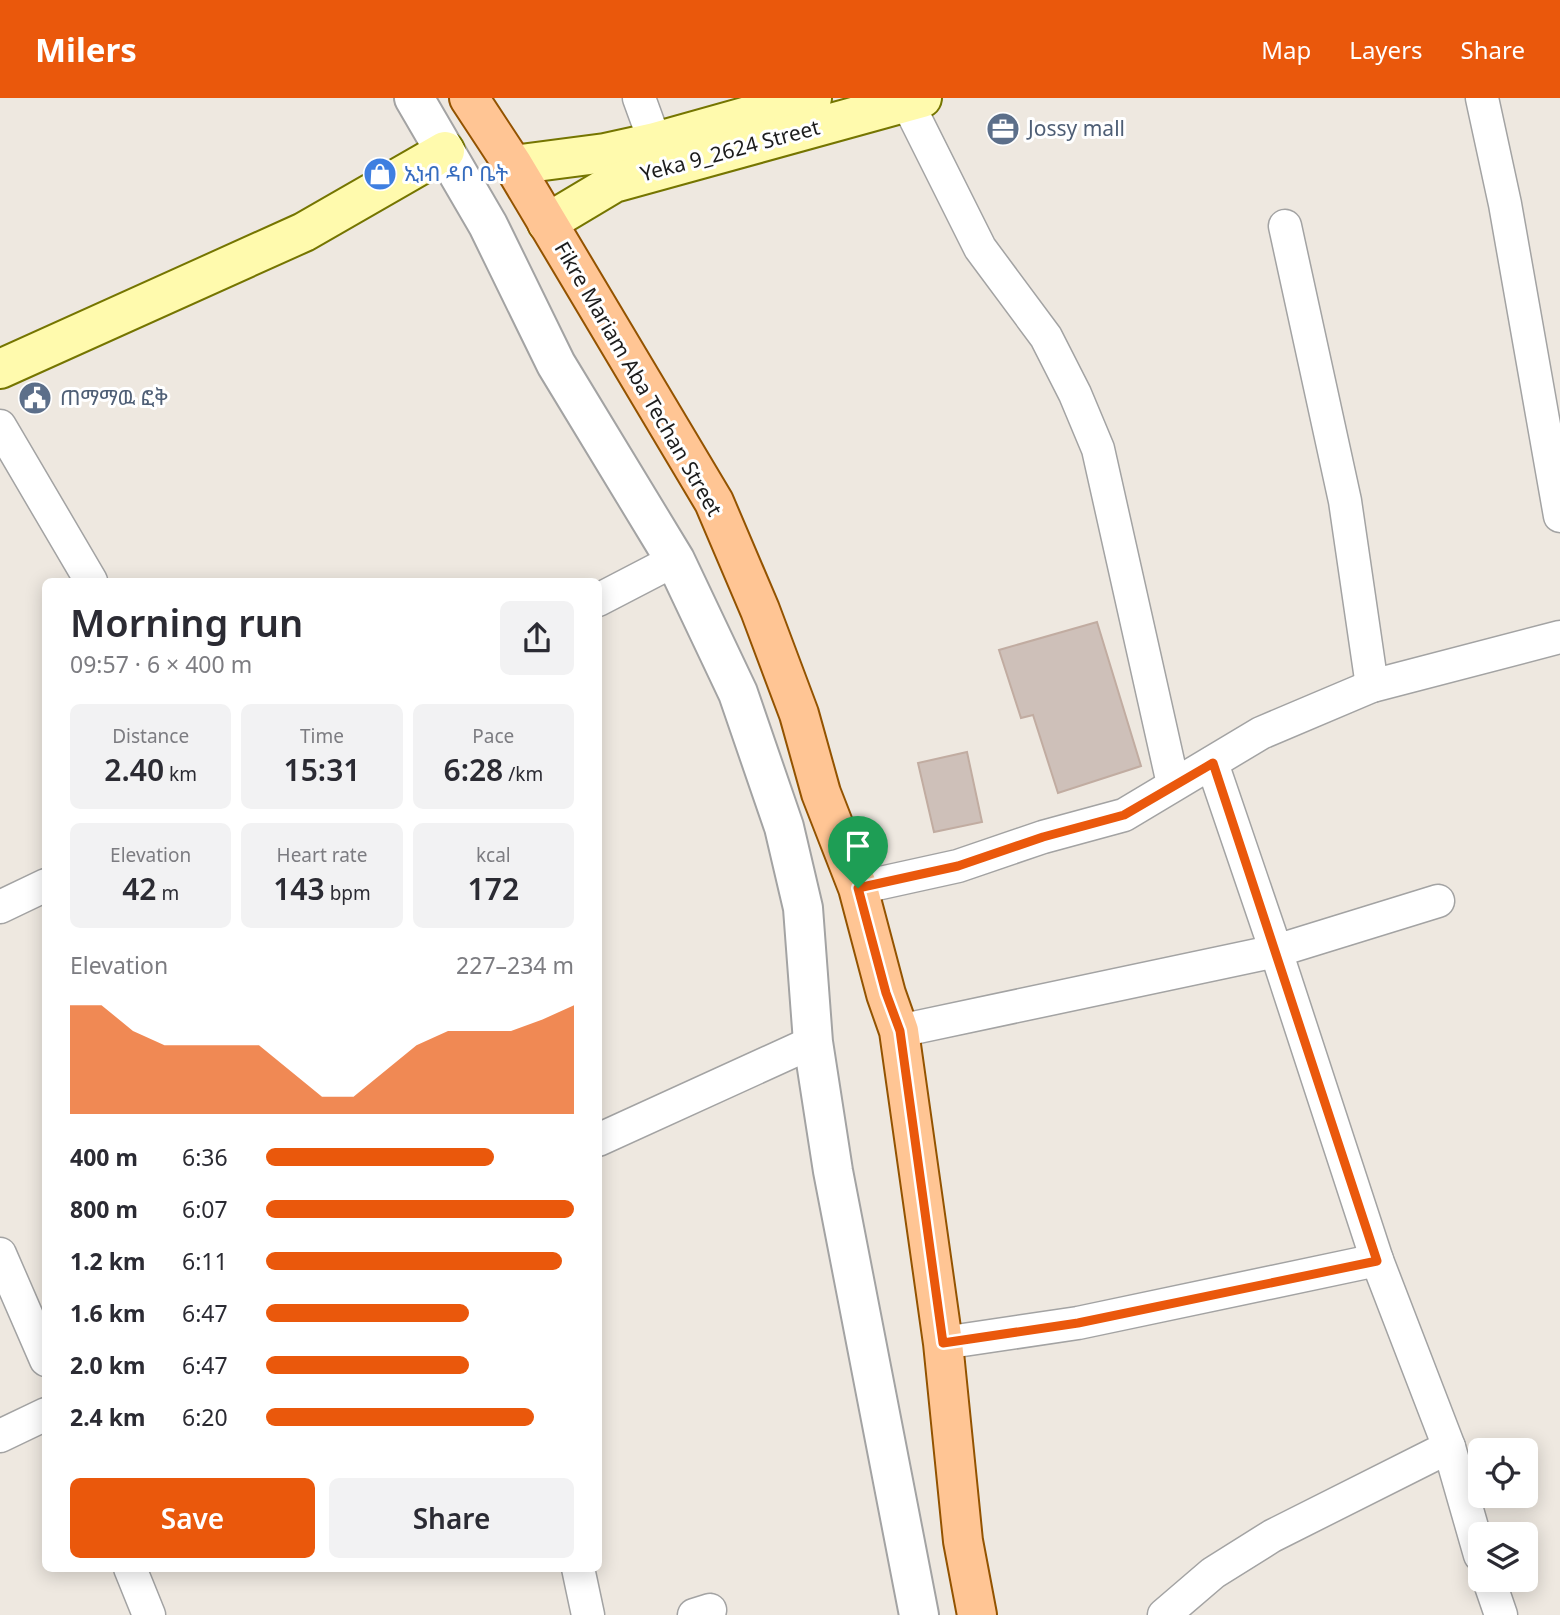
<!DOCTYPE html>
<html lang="en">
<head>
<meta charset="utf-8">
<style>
	body { margin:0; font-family:"Noto Sans","Noto Sans Ethiopic",sans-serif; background:#f2f2f3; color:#2b2b33; height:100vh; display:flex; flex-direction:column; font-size:26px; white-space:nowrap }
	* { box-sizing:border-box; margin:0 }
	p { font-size:23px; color:#7c7c81 }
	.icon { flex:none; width:38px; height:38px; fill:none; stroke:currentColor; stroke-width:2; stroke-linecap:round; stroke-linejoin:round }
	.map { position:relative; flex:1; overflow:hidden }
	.drawer { position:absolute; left:42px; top:480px; width:560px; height:994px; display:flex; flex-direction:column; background:#fff; border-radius:10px; box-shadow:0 4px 18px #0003 }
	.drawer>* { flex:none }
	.fabs { position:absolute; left:1468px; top:1340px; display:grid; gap:14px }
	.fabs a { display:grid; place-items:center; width:70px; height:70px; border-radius:10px; background:#fff; box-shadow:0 4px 18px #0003; font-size:35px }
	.pin { position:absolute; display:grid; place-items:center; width:60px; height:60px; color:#fff; margin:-72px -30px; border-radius:50% 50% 50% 0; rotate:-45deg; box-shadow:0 0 7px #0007 }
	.pin .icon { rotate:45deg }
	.round { display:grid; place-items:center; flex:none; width:74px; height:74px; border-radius:10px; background:#f2f2f3 }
	.head { display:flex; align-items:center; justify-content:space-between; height:119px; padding:0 28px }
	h1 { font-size:38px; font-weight:600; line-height:52px }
	.metrics { display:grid; grid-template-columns:repeat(3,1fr); gap:10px; height:119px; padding:7px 28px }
	.metrics div { display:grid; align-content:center; border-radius:10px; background:#f2f2f3; text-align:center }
	.metrics b { font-size:30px; font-weight:600 }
	.metrics small { font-size:19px; font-weight:400 }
	.metrics p { font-size:19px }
	.chart { height:196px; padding:14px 28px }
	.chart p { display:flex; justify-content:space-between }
	.chart svg { width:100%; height:126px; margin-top:7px; fill:#ea580c; opacity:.7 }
	.cta { display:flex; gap:14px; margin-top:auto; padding:14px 28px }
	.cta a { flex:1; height:80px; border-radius:10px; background:#ea580c; color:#fff; font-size:28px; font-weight:600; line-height:80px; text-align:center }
	.cta a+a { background:#f2f2f3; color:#2b2b33 }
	ul { padding:0 28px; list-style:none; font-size:23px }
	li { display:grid; grid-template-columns:112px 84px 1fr; align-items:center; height:52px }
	li i { height:18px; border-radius:9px; background:#ea580c }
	header { display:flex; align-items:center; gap:42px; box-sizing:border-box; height:98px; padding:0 35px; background:#ea580c; color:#fff }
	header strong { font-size:33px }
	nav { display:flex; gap:38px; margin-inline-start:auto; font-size:24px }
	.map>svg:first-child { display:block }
	.building { fill:#cec0b9; stroke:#c1aca1; stroke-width:2 }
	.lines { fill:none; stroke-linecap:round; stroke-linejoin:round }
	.minor-casing { stroke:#a3a3a3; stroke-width:35 }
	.tertiary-casing { stroke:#a3a3a3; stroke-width:42 }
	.secondary-casing { stroke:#757500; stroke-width:42 }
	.primary-casing { stroke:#935300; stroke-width:42 }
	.minor { stroke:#fff; stroke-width:32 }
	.tertiary { stroke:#fff; stroke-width:38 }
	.secondary { stroke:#fffaad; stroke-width:38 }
	.primary { stroke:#ffc594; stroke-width:38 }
	.route-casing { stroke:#fff; stroke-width:14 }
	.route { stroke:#ea580c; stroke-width:9 }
	.labels { text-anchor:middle; stroke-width:6; stroke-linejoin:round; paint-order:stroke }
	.service-label { font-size:21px; fill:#4e5e75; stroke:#fff; text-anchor:start }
	.street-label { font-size:21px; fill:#1c1c1c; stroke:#fff }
	.shop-label { font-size:21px; fill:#366cbe; stroke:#fff; text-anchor:start }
</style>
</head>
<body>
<header>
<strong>Milers</strong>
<nav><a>Map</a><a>Layers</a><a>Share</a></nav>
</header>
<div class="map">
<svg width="1560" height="1517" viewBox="0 0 1560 1517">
	<rect width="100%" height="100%" fill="#eee8e0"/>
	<g class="building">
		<polygon points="1097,524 1141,668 1058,695 1033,617 1021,620 999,552"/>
		<polygon points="967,654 982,724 934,734 918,665"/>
	</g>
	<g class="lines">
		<defs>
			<g id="minor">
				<polyline points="639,0 655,44"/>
				<polyline points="1482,0 1505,106 1560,418"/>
				<polyline points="907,4 980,150 1046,239 1075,296 1098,351 1173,686"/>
				<polyline points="1285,128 1345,403 1372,588"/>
				<polyline points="0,328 91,483"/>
				<polyline points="598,502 675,462"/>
				<polyline points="1212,665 1276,853 1438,803"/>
				<polyline points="858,790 958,768 1043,739 1124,717 1261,635 1372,588 1560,539"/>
				<polyline points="0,809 46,787"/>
				<polyline points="899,933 1276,853 1377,1162 1449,1349 1480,1457"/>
				<polyline points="598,1042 813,944"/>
				<polyline points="0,1156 46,1262"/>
				<polyline points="943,1245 1078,1225 1377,1162"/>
				<polyline points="0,1338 46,1316"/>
				<polyline points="130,1470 149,1517"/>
				<polyline points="578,1470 588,1517"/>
				<polyline points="1489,1482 1501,1517"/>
				<polyline points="694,1517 710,1512"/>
				<polyline points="1164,1517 1213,1475 1272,1438 1449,1349"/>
			</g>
			<polyline id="tertiary" points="414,0 488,127 556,266 675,462 738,595 784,729 803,810 813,944 833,1073 919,1517"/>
			<g id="secondary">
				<polyline points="513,67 605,55 655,44 812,0"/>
				<polyline points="547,125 614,85 922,0"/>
				<polyline points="0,271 304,134 445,53"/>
			</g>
			<polyline id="primary" points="469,0 513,67 714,404 760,512 799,616 821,695 858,790 886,896 899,933 943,1245 963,1443 977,1517"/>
		</defs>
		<use href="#minor" class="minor-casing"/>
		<use href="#tertiary" class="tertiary-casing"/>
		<use href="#secondary" class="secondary-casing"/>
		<use href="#primary" class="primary-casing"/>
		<use href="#minor" class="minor"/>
		<use href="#tertiary" class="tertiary"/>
		<use href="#secondary" class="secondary"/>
		<use href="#primary" class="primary"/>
	</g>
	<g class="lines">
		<defs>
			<polygon id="route" points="1213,665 1377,1163 1078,1225 943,1245 900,933 886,895 858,790 958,768 1043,739 1124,717"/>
		</defs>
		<use href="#route" class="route-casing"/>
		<use href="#route" class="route"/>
	</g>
	<defs>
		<symbol id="office-disc" viewBox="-11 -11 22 22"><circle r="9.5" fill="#5c6f8a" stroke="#fff"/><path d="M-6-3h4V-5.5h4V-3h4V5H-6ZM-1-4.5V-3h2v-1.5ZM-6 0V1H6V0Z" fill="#fff"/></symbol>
		<symbol id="shop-disc" viewBox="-11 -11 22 22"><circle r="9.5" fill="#3f7fe0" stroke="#fff"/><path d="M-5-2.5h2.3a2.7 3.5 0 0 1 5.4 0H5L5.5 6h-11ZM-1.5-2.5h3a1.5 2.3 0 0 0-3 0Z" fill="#fff"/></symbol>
		<symbol id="civic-disc" viewBox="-11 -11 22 22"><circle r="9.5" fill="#5c6f8a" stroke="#fff"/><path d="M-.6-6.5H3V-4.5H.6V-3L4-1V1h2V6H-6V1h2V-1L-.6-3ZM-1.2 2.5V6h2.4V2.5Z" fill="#fff"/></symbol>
	</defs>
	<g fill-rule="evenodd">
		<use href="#office-disc" x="984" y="12" width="38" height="38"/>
		<use href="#shop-disc" x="361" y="57" width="38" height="38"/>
		<use href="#civic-disc" x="16" y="281" width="38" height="38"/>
	</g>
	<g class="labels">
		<g class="service-label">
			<text x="1028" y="38">Jossy mall</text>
			<text x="60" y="307">ጠማማዉ ፎቅ</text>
		</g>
		<g class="street-label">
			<text transform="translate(730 53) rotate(-15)" y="7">Yeka 9_2624 Street</text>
			<text transform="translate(638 281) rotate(60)" y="7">Fikre Mariam Aba Techan Street</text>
		</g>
		<g class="shop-label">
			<text x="404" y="83">ኢነብ ዳቦ ቤት</text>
		</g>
	</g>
</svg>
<div class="fabs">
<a><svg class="icon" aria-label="locate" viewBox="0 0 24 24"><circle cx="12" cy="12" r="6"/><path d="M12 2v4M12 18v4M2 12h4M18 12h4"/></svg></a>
<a><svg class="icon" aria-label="layers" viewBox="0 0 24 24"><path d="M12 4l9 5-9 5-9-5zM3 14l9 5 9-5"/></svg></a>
</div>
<div class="pin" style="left:858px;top:790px;background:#1e9e55"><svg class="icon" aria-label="arrive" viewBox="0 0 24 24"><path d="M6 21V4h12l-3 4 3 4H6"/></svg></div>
<section class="drawer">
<div class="head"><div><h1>Morning run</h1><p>09:57 · 6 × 400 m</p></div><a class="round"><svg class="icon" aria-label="share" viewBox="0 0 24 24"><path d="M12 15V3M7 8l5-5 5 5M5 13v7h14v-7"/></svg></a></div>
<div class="metrics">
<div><p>Distance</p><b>2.40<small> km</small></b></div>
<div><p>Time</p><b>15:31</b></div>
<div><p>Pace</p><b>6:28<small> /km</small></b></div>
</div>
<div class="metrics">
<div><p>Elevation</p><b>42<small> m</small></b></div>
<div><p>Heart rate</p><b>143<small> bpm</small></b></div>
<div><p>kcal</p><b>172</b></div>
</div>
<div class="chart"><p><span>Elevation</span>227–234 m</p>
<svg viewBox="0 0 160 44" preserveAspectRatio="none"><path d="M0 44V6L10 6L20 15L30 20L40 20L50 20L60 20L70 29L80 38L90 38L100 29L110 20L120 15L130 15L140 15L150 11L160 6V44z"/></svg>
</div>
<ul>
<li><b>400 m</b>6:36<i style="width:74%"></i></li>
<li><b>800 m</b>6:07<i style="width:100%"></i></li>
<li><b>1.2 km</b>6:11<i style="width:96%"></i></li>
<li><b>1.6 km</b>6:47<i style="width:66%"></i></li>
<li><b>2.0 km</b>6:47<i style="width:66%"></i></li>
<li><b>2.4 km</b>6:20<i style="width:87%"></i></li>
</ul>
<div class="cta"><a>Save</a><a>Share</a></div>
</section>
</div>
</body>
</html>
